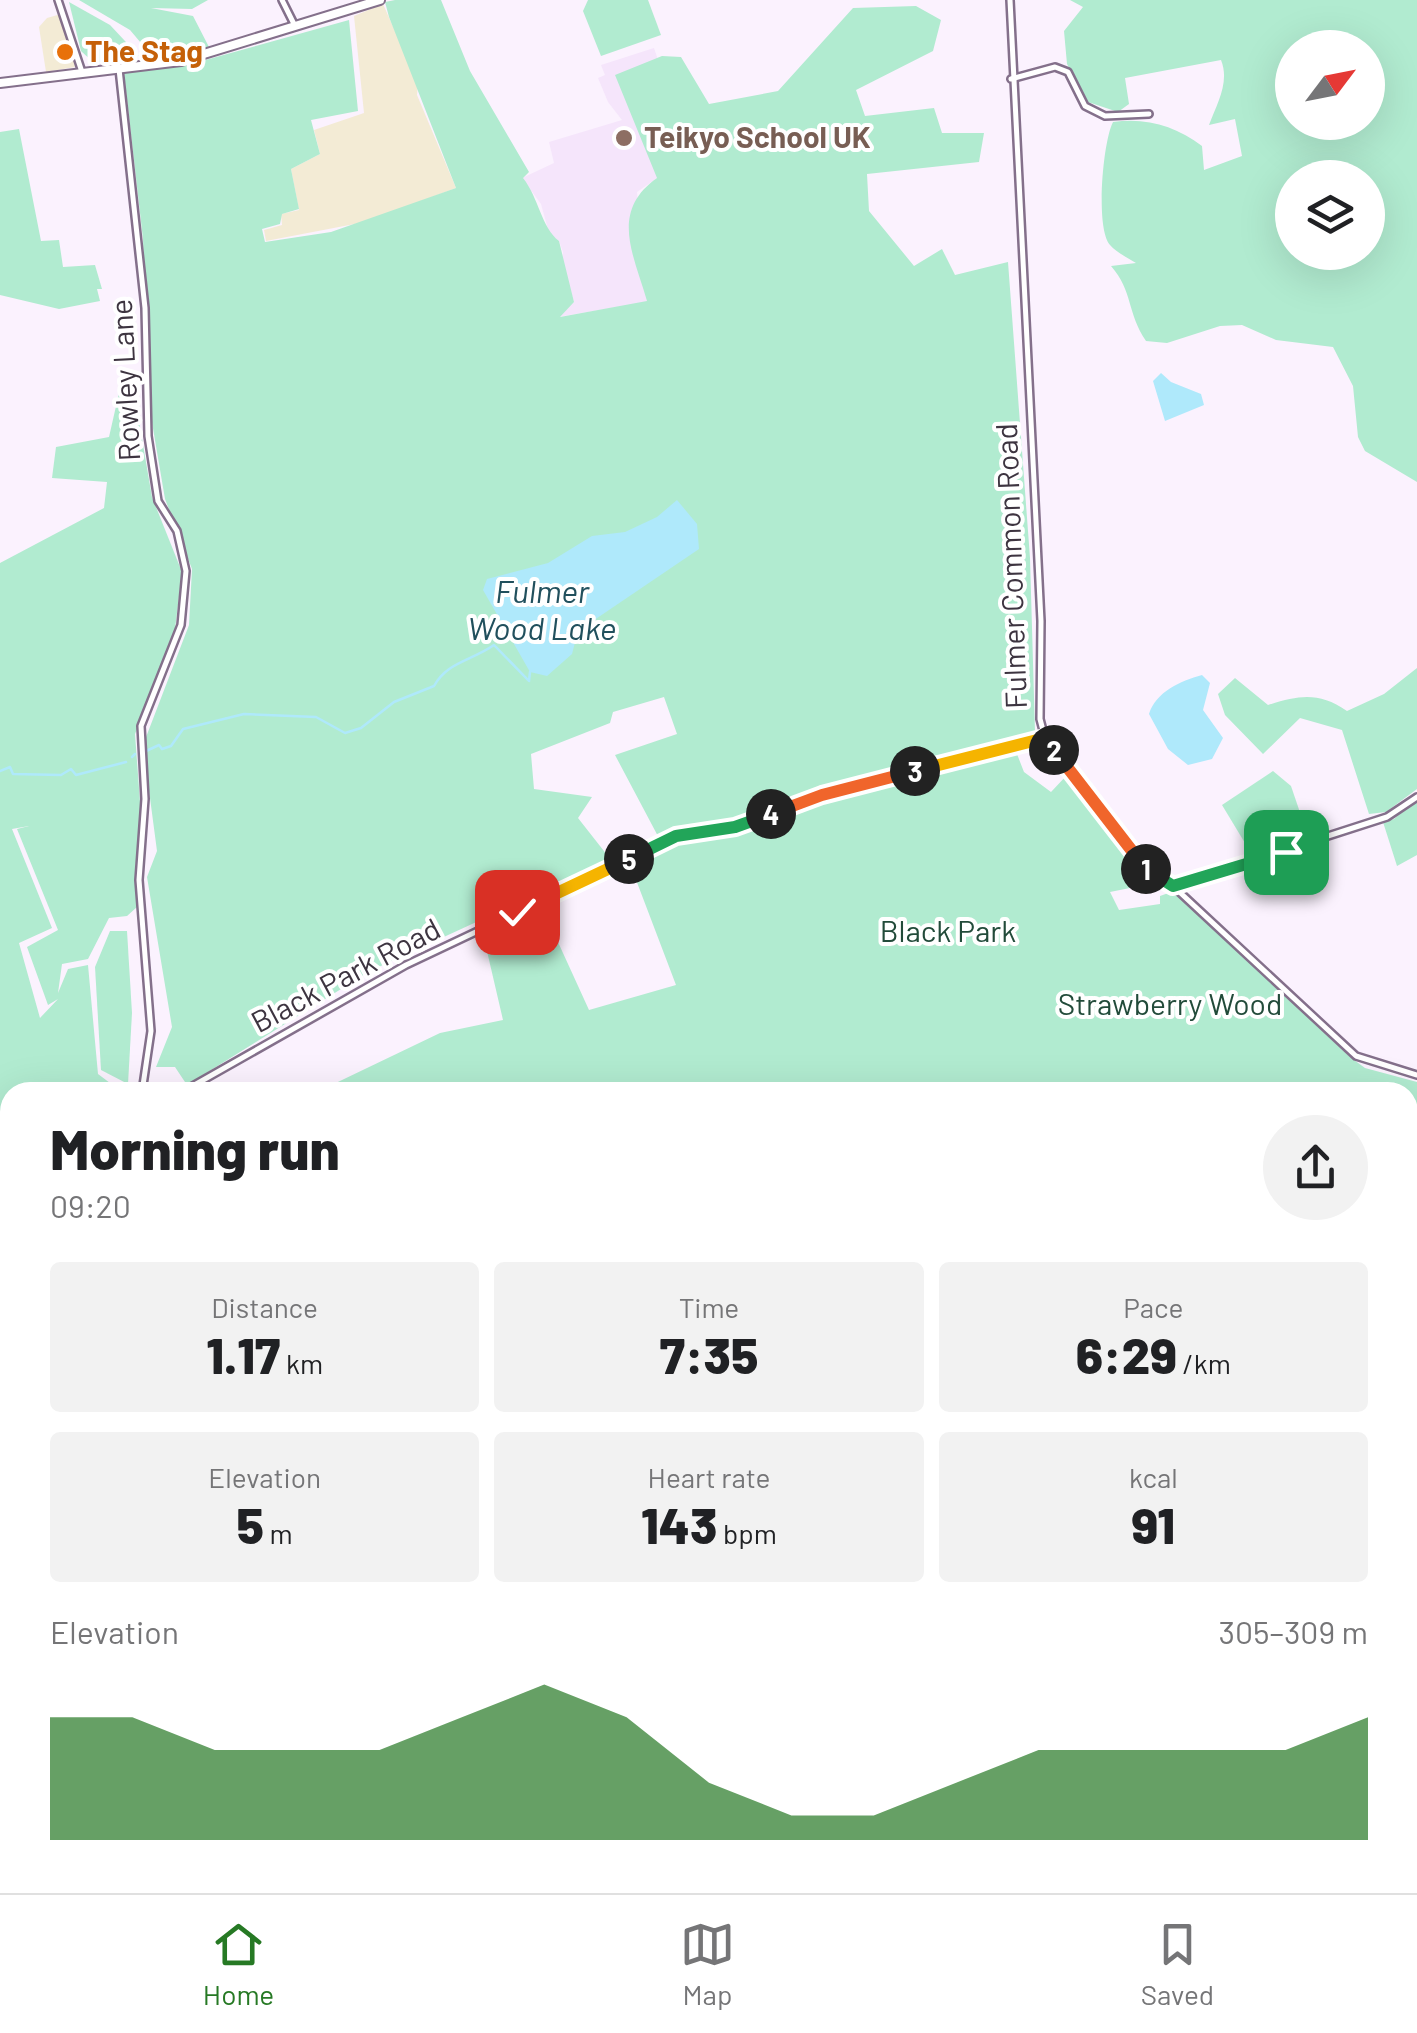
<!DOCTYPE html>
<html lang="en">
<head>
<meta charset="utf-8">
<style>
	body { margin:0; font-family:Barlow,sans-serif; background:#f2f2f2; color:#202124; height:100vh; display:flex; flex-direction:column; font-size:38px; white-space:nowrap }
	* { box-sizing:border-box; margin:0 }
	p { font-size:32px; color:#757577 }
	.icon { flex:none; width:55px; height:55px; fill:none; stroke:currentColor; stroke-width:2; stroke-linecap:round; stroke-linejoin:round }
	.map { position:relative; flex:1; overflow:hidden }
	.drawer { position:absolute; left:0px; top:1082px; width:1418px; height:812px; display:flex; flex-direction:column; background:#fff; border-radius:30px 30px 0 0; box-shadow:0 10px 40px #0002 }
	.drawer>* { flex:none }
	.needle { width:65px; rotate:58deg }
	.buttons { position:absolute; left:1275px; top:30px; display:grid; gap:20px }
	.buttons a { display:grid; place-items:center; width:110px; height:110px; border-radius:50%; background:#fff; box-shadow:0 10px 40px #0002; font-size:50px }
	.pin { position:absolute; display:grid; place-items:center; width:85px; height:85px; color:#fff; margin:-42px; border-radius:20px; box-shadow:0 5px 15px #0006 }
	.km { position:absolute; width:50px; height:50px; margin:-25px; border-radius:50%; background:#222; color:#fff; font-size:28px; line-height:50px; text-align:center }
	.round { display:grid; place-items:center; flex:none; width:105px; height:105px; border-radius:52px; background:#f2f2f2 }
	.head { display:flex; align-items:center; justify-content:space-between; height:170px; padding:0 50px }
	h1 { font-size:55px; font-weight:800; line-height:75px }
	.metrics { display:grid; grid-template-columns:repeat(3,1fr); gap:15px; height:170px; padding:10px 50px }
	.metrics div { display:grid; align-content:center; border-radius:10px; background:#f2f2f2; text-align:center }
	.metrics b { font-size:50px; font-weight:800 }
	.metrics small { font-size:28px; font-weight:400 }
	.metrics p { font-size:28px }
	.chart { height:280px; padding:20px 50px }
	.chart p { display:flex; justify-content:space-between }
	.chart svg { width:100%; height:180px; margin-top:10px; fill:#267924; opacity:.7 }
	.tab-bar { display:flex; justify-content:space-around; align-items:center; height:140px; border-top:2px solid #e0e0e0; background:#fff; font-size:28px; color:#757577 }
	.tab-bar a { display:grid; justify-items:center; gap:5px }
	.tab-bar .active { color:#267924 }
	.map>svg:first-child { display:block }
	.commercial { fill:#f3ebd5 }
	.built { fill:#f5e5fb }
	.green { fill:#b1ebd0; fill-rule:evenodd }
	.water { fill:#afe9fb }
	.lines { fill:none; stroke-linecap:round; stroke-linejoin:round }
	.stream { stroke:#afe9fb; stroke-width:2.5 }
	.street-casing { stroke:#84708b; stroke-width:10 }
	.secondary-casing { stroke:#84708b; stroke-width:12 }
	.primary-casing { stroke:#84708b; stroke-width:15 }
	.street { stroke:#fff; stroke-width:5 }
	.secondary { stroke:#fff; stroke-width:8 }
	.primary { stroke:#fff; stroke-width:10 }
	.split-1-casing { stroke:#fff; stroke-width:20 }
	.split-2-casing { stroke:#fff; stroke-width:20 }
	.split-3-casing { stroke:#fff; stroke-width:20 }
	.split-4-casing { stroke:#fff; stroke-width:20 }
	.split-5-casing { stroke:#fff; stroke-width:20 }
	.split-6-casing { stroke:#fff; stroke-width:20 }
	.split-1 { stroke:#22a559; stroke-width:12 }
	.split-2 { stroke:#f0652b; stroke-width:12 }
	.split-3 { stroke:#f5b400; stroke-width:12 }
	.split-4 { stroke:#f0652b; stroke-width:12 }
	.split-5 { stroke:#22a559; stroke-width:12 }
	.split-6 { stroke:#f5b400; stroke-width:12 }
	.food-dot { fill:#e8710a; stroke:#fff; stroke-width:4 }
	.education-dot { fill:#8d6e63; stroke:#fff; stroke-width:4 }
	.labels { text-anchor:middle; stroke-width:8; stroke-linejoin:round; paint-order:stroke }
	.food-label { font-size:30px; font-weight:bold; fill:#c56008; stroke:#fff; text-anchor:start }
	.education-label { font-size:30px; font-weight:bold; fill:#785e54; stroke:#fff; text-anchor:start }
	.street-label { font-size:30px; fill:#3d3440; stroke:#fff }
	.park-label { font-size:30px; fill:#224b3a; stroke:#fff }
	.water-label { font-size:32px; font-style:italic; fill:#21505d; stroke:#fff }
</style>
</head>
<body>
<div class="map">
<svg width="1417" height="1893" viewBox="0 0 1417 1893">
	<rect width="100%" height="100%" fill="#fbf2fe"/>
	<g class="commercial">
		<polygon points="383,4 418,83 417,95 456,188 365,222 266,241 264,230 282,225 281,214 299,210 291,169 320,154 314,130 364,113 354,16"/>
		<polygon points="61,14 75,67 46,72 39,27 47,18"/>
		<polygon points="1417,1294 1417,1634 1408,1636 1408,1299"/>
	</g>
	<polygon class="built" points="654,48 690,155 637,192 647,302 558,317 574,302 562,262 563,252 559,241 549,233 541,204 522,178 554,163 549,142 622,120 608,102 598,78 605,75 601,65"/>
	<g class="green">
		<polygon points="79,0 208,0 192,9 151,8 193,16 210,49 152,56 130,30"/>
		<path d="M395 0H441L470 71 529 172 523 178C539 198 541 227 559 241L574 302 560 317 647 301C634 255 609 212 657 178L615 75 662 56 681 57 709 104 778 91 853 8 916 6 941 20 933 51 856 90 865 116 934 108 942 133H984L979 162 867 174 869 211 914 266 942 249 955 275 1008 262 1030 558 1035 732 660 840 615 755 677 734 664 697 613 712 610 723 531 754 534 789 592 797 578 818 611 860 370 971 187 1085 175 1067H156L172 1027 147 877 157 851 143 745 189 625 192 569 165 499 148 399 143 239 124 73 191 64 349 20 358 111 311 120 320 154 291 169 299 209 282 214 280 224 262 229 265 242 331 232 456 188 389 17 385 2Z"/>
		<polygon points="588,0 648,0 661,35 601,56 583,11"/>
		<path d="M1070 0H1417V482L1365 451 1358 437 1353 386 1333 347 1276 340 1242 325 1220 326 1167 343 1146 341C1127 313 1133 291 1111 266L1136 263C1128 258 1116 252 1110 245 1095 228 1103 141 1113 122 1146 117 1176 126 1202 146L1204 170 1242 156 1235 119 1209 125C1217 104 1230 82 1221 60L1125 78 1129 104 1118 112 1088 102 1067 64 1064 31 1083 7ZM1292 48H1368V122H1292ZM1292 178H1368V252H1292Z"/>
		<polygon points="69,2 110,25 139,56 94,63 81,51"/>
		<polygon points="19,129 41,241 59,240 63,267 95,265 102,289 97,289 100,301 59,309 0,295 0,132"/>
		<path d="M119 393 135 398 152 497 182 572 174 637 135 734 141 815 135 871 137 907 127 916 109 918 88 959 62 964 58 993 68 969 88 965 98 1074 114 1086 136 1089 10 1092V1269L0 1277V563L104 508 107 482 52 478 56 447 109 437ZM29 826 17 829 58 930 27 947 48 1005 58 999 40 1018 19 943 52 928 12 829Z"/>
		<path d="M1417 668V789L1386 812 1369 814 1342 730 1300 718 1263 754 1225 715 1218 694 1235 678 1268 705C1300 695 1319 692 1347 711L1384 694Z"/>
		<polygon points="1015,749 1024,772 1051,792 1067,775 1141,871 1135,887 1110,892 1119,910 1160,904 1160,896 1174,891 1350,1057 1365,1068 1417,1082 1417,1290 1408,1295 1408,1092 317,1092 440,1033 503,1020 483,934 542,907 589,1010 676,985 630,864 680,840 740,830 845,793"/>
		<polygon points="1273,771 1291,786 1309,839 1254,858 1222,805"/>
		<polygon points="1417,799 1417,855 1397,866 1383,822 1394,819"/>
		<polygon points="110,931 127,931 132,1013 128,1084 101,1070 95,967"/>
		<polygon points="10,1382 10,1842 0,1834 0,1392"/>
		<polygon points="54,1885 795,1885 792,1893 62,1893"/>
		<polygon points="802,1885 1084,1885 1086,1889 1081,1893 825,1893"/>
	</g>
	<g class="water">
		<polygon points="1161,373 1171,382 1201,394 1204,405 1165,421 1153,381"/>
		<polygon points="677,500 697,524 699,549 578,631 572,654 547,676 530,672 483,590 487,579 548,563 592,536 625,532 657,517"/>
		<path d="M1202 675 1210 683 1203 710 1223 738 1212 759 1188 765 1168 749 1149 714C1156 692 1180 681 1202 675Z"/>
	</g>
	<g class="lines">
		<g class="stream">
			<path d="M144 752 159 745 162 749 171 746 183 729 244 714 316 717 345 733 361 728 394 702 434 686C447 662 471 661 494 645L529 681 530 672"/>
			<polyline points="132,757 135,754"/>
			<polyline points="0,771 10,767 13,774 61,775 71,769 76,775 126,762"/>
			<polyline points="0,1276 10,1271"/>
		</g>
		<defs>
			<g id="street">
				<polyline points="58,0 82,72"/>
				<polyline points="282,0 295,26"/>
				<polyline points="1010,0 1041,621 1040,719 1045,738 1152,874 1173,886 1356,1056 1417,1075"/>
				<polyline points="119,69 145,308 148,436 158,501 177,531 186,571 181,625 141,726 145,799 139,880 151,1031 142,1092"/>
				<polyline points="1011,79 1055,67 1068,72 1085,106 1105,116 1149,114"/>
				<polyline points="1286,851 1308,884"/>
				<polyline points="1173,886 1387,817 1417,797"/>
				<polyline points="182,1092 406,965 676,837 735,827 822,795 1045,738"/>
				<polyline points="0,1283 10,1275"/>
				<polyline points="1408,1852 1417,1881"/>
				<polyline points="1336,1885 1338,1893"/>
			</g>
			<g id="secondary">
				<polyline points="0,83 181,61 380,0"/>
				<polyline points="1408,1653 1417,1646"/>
				<polyline points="1088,1893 1099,1885"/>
			</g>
			<g id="primary">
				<polyline points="0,1841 10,1849"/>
				<polyline points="0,1851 10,1860"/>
				<polyline points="36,1885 44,1893"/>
				<polyline points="47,1885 55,1893"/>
			</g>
		</defs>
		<use href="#street" class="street-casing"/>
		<use href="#secondary" class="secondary-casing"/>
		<use href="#primary" class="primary-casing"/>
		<use href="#street" class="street"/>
		<use href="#secondary" class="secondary"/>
		<use href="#primary" class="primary"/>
	</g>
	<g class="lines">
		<defs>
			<polyline id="split-1" points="1146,869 1173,886 1286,852"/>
			<polyline id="split-2" points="1054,750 1146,869"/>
			<polyline id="split-3" points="915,771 1045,738 1054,750"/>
			<polyline id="split-4" points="771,814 822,795 915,771"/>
			<polyline id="split-5" points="629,859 676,836 735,827 771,814"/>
			<polyline id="split-6" points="517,912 629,859"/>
		</defs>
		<use href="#split-1" class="split-1-casing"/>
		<use href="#split-2" class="split-2-casing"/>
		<use href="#split-3" class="split-3-casing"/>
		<use href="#split-4" class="split-4-casing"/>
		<use href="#split-5" class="split-5-casing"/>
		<use href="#split-6" class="split-6-casing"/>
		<use href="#split-1" class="split-1"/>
		<use href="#split-2" class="split-2"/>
		<use href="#split-3" class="split-3"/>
		<use href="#split-4" class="split-4"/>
		<use href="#split-5" class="split-5"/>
		<use href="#split-6" class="split-6"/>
	</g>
	<circle class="food-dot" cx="65" cy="52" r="10"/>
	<circle class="education-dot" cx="624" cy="138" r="10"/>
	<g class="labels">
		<g class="food-label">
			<text x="85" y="62">The Stag</text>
		</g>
		<g class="education-label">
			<text x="644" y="148">Teikyo School UK</text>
		</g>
		<g class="street-label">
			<text transform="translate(126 380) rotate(-93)" y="10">Rowley Lane</text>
			<text transform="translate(1012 566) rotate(-92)" y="10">Fulmer Common Road</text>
			<text transform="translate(346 976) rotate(-28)" y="10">Black Park Road</text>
		</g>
		<g class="park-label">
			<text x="948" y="942">Black Park</text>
			<text x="1170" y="1015">Strawberry Wood</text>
		</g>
		<g class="water-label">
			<text x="542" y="603">Fulmer<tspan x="542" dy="37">Wood Lake</tspan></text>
		</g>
	</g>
</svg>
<div class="buttons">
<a><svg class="needle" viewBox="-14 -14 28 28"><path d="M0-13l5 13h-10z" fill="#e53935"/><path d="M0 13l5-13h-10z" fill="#757577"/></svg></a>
<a><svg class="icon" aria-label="layers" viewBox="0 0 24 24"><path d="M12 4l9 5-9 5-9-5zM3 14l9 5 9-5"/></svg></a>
</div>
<div class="pin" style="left:1286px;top:852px;background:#1e9e55"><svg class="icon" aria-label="arrive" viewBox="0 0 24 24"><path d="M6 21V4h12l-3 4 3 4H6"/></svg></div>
<div class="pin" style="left:517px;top:912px;background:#d93025"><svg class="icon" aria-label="check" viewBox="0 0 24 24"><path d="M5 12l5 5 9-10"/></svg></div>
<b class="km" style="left:1146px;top:869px">1</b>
<b class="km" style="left:1054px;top:750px">2</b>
<b class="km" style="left:915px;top:771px">3</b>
<b class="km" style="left:771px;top:814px">4</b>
<b class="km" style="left:629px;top:859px">5</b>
<section class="drawer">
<div class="head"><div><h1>Morning run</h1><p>09:20</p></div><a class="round"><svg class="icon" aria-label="share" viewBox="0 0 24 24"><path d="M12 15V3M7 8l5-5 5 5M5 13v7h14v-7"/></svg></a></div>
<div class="metrics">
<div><p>Distance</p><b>1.17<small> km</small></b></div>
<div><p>Time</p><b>7:35</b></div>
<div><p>Pace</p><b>6:29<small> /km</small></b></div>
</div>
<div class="metrics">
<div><p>Elevation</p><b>5<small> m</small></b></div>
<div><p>Heart rate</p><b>143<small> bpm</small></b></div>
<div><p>kcal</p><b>91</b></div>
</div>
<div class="chart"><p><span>Elevation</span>305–309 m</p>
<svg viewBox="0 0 160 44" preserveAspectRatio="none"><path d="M0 44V14L10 14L20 22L30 22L40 22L50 14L60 6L70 14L80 30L90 38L100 38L110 30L120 22L130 22L140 22L150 22L160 14V44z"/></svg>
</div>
</section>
</div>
<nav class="tab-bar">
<a class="active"><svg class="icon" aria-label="home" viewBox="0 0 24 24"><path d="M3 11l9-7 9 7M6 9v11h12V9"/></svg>Home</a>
<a><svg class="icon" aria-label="map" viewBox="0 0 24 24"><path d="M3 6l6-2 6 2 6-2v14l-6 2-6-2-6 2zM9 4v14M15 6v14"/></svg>Map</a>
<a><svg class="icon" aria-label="saved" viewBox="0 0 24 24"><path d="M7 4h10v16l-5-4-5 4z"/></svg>Saved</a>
</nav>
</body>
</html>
